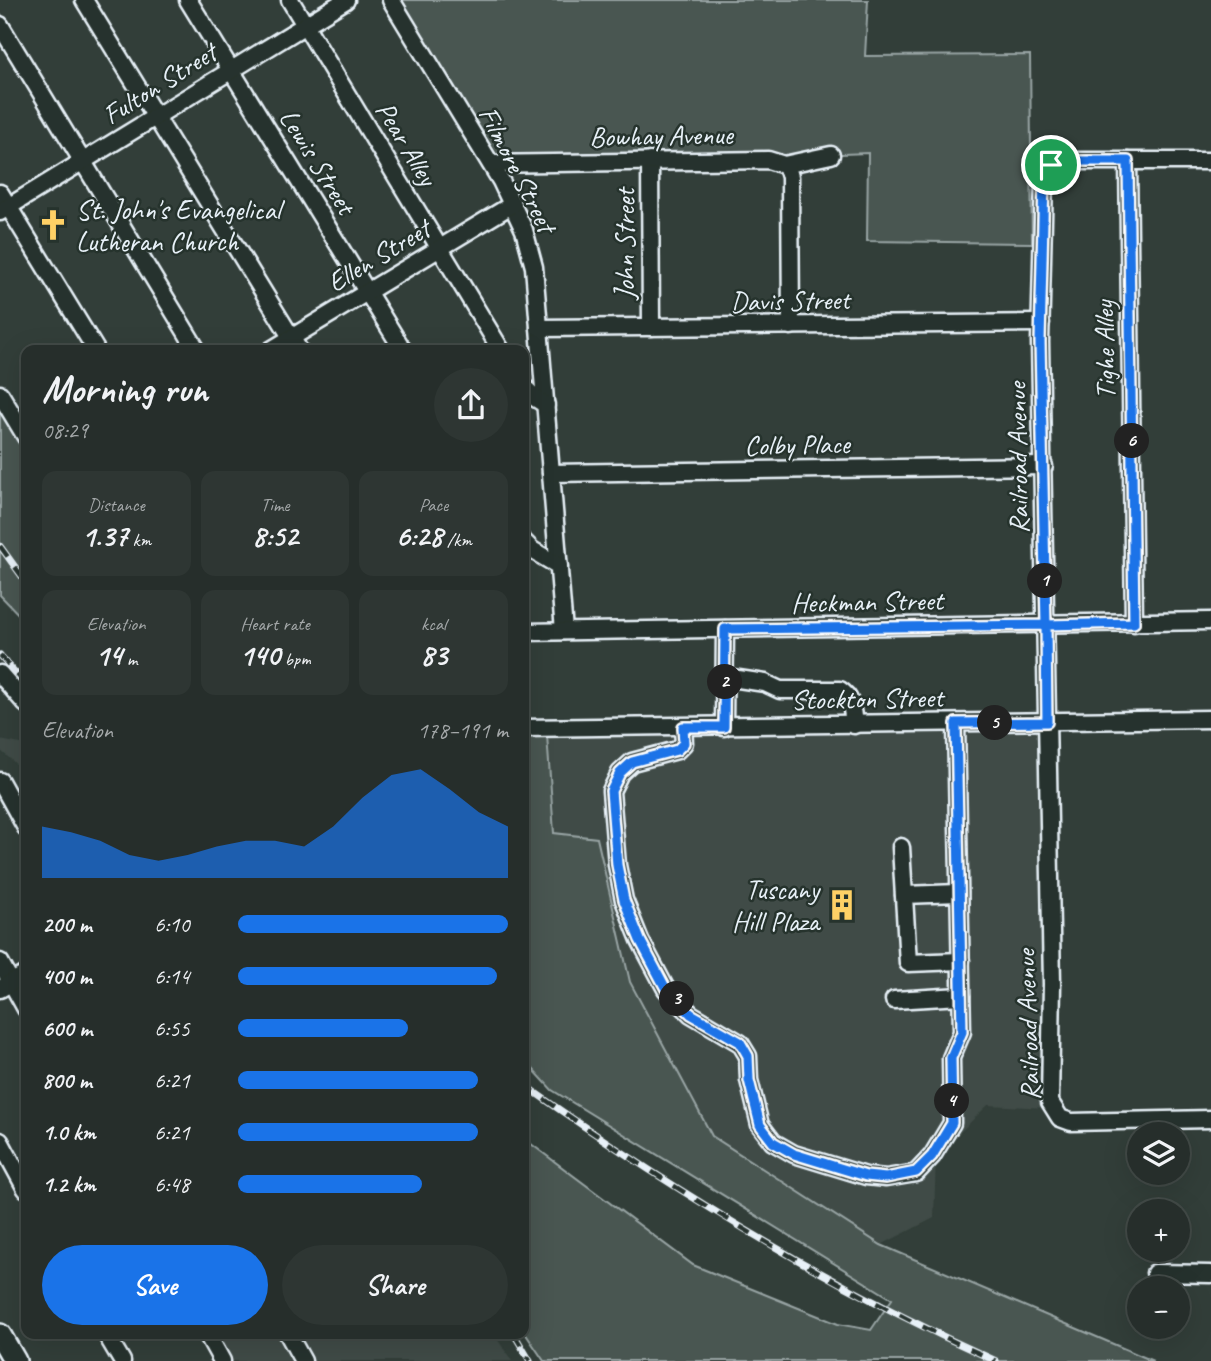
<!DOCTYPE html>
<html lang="en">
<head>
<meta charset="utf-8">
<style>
	body { margin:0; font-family:Caveat,sans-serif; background:#2e3633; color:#f1f3f6; height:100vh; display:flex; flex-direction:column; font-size:26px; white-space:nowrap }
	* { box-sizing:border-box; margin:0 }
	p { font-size:23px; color:#a4a8a9 }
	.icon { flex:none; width:38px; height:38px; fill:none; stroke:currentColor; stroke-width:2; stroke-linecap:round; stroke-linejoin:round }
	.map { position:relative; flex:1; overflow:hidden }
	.drawer { position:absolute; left:21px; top:345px; width:508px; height:994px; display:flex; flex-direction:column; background:#262e2b; border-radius:14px; box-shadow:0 7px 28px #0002,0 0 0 2px #424a47 }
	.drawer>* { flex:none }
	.buttons { position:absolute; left:1127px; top:1122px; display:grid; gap:14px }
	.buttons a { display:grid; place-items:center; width:63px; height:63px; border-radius:50%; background:#262e2b; box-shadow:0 7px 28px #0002,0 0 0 2px #424a47; font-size:35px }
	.pin { position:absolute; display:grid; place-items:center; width:60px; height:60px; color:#fff; margin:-30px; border:4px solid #fff; border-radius:50%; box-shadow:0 2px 7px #0007 }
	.km { position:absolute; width:35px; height:35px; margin:-18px; border-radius:50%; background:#222; color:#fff; font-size:19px; line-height:35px; text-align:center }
	.round { display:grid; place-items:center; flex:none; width:74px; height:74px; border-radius:37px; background:#2e3633 }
	.summary { display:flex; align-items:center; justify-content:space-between; height:119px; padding:0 21px }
	h1 { font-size:38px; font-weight:700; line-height:52px }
	.figures { display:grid; grid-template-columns:repeat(3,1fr); gap:10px; height:119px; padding:7px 21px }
	.figures div { display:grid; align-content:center; border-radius:14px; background:#2e3633; text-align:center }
	.figures b { font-size:30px; font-weight:700 }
	.figures small { font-size:19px; font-weight:400 }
	.figures p { font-size:19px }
	.chart { height:196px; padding:14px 21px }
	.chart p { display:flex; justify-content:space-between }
	.chart svg { width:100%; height:126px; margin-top:7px; fill:#1a73e8; opacity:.7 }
	.action { display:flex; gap:14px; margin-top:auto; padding:14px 21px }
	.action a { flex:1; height:80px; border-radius:42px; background:#1a73e8; color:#fff; font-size:28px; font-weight:700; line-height:80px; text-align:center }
	.action a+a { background:#2e3633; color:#f1f3f6 }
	ul { padding:0 21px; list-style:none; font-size:23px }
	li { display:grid; grid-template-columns:112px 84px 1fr; align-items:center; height:52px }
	li i { height:18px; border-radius:9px; background:#1a73e8 }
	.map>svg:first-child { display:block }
	.built { fill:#3f4b46 }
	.green { fill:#495651; stroke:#98a4a4; stroke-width:2 }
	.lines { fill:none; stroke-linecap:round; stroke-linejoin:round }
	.minor-casing { stroke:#e8f1f8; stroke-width:21 }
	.major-casing { stroke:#e8f1f8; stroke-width:26 }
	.minor { stroke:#26332d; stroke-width:16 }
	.major { stroke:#26332d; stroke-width:21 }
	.rail-casing { stroke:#e8f1f8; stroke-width:7 }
	.rail { stroke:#26332d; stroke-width:4.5; stroke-dasharray:13; stroke-linecap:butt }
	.route-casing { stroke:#fff; stroke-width:14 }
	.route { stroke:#1a73e8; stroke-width:9 }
	.labels { text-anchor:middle; stroke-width:5; stroke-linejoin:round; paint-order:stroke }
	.street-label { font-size:28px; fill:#e8f1f8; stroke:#26332d }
	.poi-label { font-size:28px; fill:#e8f1f8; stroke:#26332d; text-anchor:start }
</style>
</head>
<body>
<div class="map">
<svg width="1211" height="1361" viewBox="0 0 1211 1361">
	<rect width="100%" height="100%" fill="#323e39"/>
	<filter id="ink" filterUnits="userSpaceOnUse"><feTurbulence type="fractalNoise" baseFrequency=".0143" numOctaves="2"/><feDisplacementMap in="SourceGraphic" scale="14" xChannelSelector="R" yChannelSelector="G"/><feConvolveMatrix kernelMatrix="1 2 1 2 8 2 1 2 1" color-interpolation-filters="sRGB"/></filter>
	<g filter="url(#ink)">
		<g class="built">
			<polygon points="1037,732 1047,1108 988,1105 936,1156 934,1218 881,1245 712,1136 630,982 597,838 554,833 547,735"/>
			<polygon points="0,740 26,745 26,773 0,750"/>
			<polygon points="203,1334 494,1334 512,1361 207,1361 216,1356"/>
		</g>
		<g class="green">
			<polygon points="393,0 868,0 865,56 1030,55 1032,243 867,241 868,153 497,167"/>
			<polygon points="0,402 26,445 26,622 0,595"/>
			<polygon points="523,734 547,735 554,833 597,838 630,982 712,1136 881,1245 1153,1361 544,1361 523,1330 523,1138 693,1265 838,1324 871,1330 892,1299 552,1090 523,1058"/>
		</g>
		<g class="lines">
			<defs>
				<g id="minor">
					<polyline points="84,0 299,350"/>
					<polyline points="188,0 403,350"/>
					<polyline points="290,0 501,350"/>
					<polyline points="391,0 501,181 524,230 534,267 564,631"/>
					<polyline points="0,25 197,350"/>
					<polyline points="650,161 651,327"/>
					<polyline points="1128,161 1134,623"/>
					<polyline points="1211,161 1064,161 1050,165 1044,180 1040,342 1052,984 1050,1102 1060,1118 1071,1122 1211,1119"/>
					<polyline points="491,164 768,160 784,165 831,155"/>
					<polyline points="784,165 788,170 790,177 791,326"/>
					<polyline points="0,193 96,350"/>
					<polyline points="0,212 346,0"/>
					<polyline points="539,328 1041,323"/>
					<polyline points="271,350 513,204"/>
					<polyline points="523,386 535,398 546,405"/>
					<polyline points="0,394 26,437"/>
					<polyline points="551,473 1044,466"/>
					<polyline points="523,541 532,550 559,566"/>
					<polyline points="523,632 1211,621"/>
					<polyline points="0,674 26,704"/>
					<path d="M725 677 765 683 780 690H840C853 698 852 711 854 725"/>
					<polyline points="683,727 684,743 677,750 632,762 620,773 611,791 617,865 624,900 640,940 666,989 691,1014 740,1043 748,1056 749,1080 760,1125 773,1142 794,1154 866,1176 886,1178 916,1173 932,1156 952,1123 951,1058 962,1032 956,723"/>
					<polyline points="724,727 725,629"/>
					<polyline points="523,728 1211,719"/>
					<polyline points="0,781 26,828"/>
					<polyline points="901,847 908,963 961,961"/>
					<polyline points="904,895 959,893"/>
					<polyline points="0,962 26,1009"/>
					<polyline points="0,989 26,974"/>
					<polyline points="894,1000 961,996"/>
					<polyline points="0,1141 26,1189"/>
					<polyline points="1155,1273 1211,1274"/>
					<polyline points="106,1334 122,1361"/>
					<polyline points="207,1334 222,1361"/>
					<polyline points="288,1334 303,1361"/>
				</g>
				<polyline id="major" points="0,1335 15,1361"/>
			</defs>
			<use href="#minor" class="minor-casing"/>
			<use href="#major" class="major-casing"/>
			<use href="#minor" class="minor"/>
			<use href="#major" class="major"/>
			<defs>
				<g id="rail">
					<polyline points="0,546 26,582"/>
					<polyline points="0,655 26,685"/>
					<path d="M523 1084C672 1190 829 1286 996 1361"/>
					<polyline points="514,1334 530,1361"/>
				</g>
			</defs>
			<use href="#rail" class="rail-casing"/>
			<use href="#rail" class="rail"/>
		</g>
	</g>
	<g class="lines" filter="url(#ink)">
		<defs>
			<polyline id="route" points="1051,165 1044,180 1040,342 1046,625 725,629 724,727 683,727 684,743 677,750 632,762 620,773 611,791 617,865 624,900 640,940 666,989 691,1014 740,1042 748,1056 749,1080 760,1125 773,1142 794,1154 866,1176 886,1178 916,1172 932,1156 952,1123 951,1058 962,1032 956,723 1047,722 1046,625 1134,623 1128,161 1063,161 1051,165"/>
		</defs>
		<use href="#route" class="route-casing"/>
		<use href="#route" class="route"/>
	</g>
	<defs>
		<symbol id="church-bare" viewBox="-9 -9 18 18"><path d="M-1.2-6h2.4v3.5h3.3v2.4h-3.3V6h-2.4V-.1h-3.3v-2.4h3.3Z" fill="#ffd166" stroke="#26332d" stroke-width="2.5" paint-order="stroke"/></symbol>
		<symbol id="building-bare" viewBox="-9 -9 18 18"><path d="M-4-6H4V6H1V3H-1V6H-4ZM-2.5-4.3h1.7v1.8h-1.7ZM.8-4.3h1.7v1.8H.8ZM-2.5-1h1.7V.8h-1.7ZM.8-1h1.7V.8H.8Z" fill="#ffd166" stroke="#26332d" stroke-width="2.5" paint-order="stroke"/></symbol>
	</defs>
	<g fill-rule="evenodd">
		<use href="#church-bare" x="31" y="203" width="44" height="44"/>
		<use href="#building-bare" x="820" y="883" width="44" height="44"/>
	</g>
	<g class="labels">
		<g class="street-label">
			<text transform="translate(159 83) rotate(-32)" y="10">Fulton Street</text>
			<text transform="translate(661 135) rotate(-1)" y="10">Bowhay Avenue</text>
			<text transform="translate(407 143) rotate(59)" y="10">Pear Alley</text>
			<text transform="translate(318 161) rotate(58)" y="10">Lewis Street</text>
			<text transform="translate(518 169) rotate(63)" y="10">Filmore Street</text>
			<text transform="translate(624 244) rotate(-90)" y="10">John Street</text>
			<text transform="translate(378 255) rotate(-31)" y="10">Ellen Street</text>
			<text transform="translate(790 300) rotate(-1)" y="10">Davis Street</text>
			<text transform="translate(1104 350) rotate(-91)" y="10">Tighe Alley</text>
			<text transform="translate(797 444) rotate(-1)" y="10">Colby Place</text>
			<text transform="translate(1017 458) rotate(-91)" y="10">Railroad Avenue</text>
			<text transform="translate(867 601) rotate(-1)" y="10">Heckman Street</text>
			<text transform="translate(867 698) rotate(-1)" y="10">Stockton Street</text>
			<text transform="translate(1027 1025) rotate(-92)" y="10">Railroad Avenue</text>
		</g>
		<g class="poi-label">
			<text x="76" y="219">St. John's Evangelical<tspan x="76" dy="32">Lutheran Church</tspan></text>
			<text x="819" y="899" text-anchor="end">Tuscany<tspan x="819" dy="32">Hill Plaza</tspan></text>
		</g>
	</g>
</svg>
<div class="buttons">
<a><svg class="icon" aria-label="layers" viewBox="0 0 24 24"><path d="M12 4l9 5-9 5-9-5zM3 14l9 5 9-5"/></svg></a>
<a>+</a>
<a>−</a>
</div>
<div class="pin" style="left:1051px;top:165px;background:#1e9e55"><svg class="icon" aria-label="arrive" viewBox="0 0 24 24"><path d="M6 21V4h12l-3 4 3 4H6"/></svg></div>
<b class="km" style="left:1045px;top:581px">1</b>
<b class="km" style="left:725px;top:682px">2</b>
<b class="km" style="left:677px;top:999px">3</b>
<b class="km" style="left:952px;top:1101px">4</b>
<b class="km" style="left:995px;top:723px">5</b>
<b class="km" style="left:1132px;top:441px">6</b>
<section class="drawer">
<div class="summary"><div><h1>Morning run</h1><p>08:29</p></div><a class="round"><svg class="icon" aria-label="share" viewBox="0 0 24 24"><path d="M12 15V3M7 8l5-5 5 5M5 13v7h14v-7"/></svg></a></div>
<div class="figures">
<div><p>Distance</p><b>1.37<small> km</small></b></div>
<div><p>Time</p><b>8:52</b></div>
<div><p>Pace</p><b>6:28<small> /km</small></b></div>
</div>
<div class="figures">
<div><p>Elevation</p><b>14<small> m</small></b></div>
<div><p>Heart rate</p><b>140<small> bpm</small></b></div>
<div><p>kcal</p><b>83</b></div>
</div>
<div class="chart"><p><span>Elevation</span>178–191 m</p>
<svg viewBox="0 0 160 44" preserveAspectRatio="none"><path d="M0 44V26L10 28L20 31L30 36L40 38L50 36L60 33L70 31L80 31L90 33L100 26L110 16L120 8L130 6L140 13L150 21L160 26V44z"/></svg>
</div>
<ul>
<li><b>200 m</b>6:10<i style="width:100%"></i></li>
<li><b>400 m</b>6:14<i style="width:96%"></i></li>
<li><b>600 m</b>6:55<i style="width:63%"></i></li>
<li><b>800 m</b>6:21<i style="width:89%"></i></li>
<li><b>1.0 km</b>6:21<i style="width:89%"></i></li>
<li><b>1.2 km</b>6:48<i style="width:68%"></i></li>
</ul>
<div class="action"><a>Save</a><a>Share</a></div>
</section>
</div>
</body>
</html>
